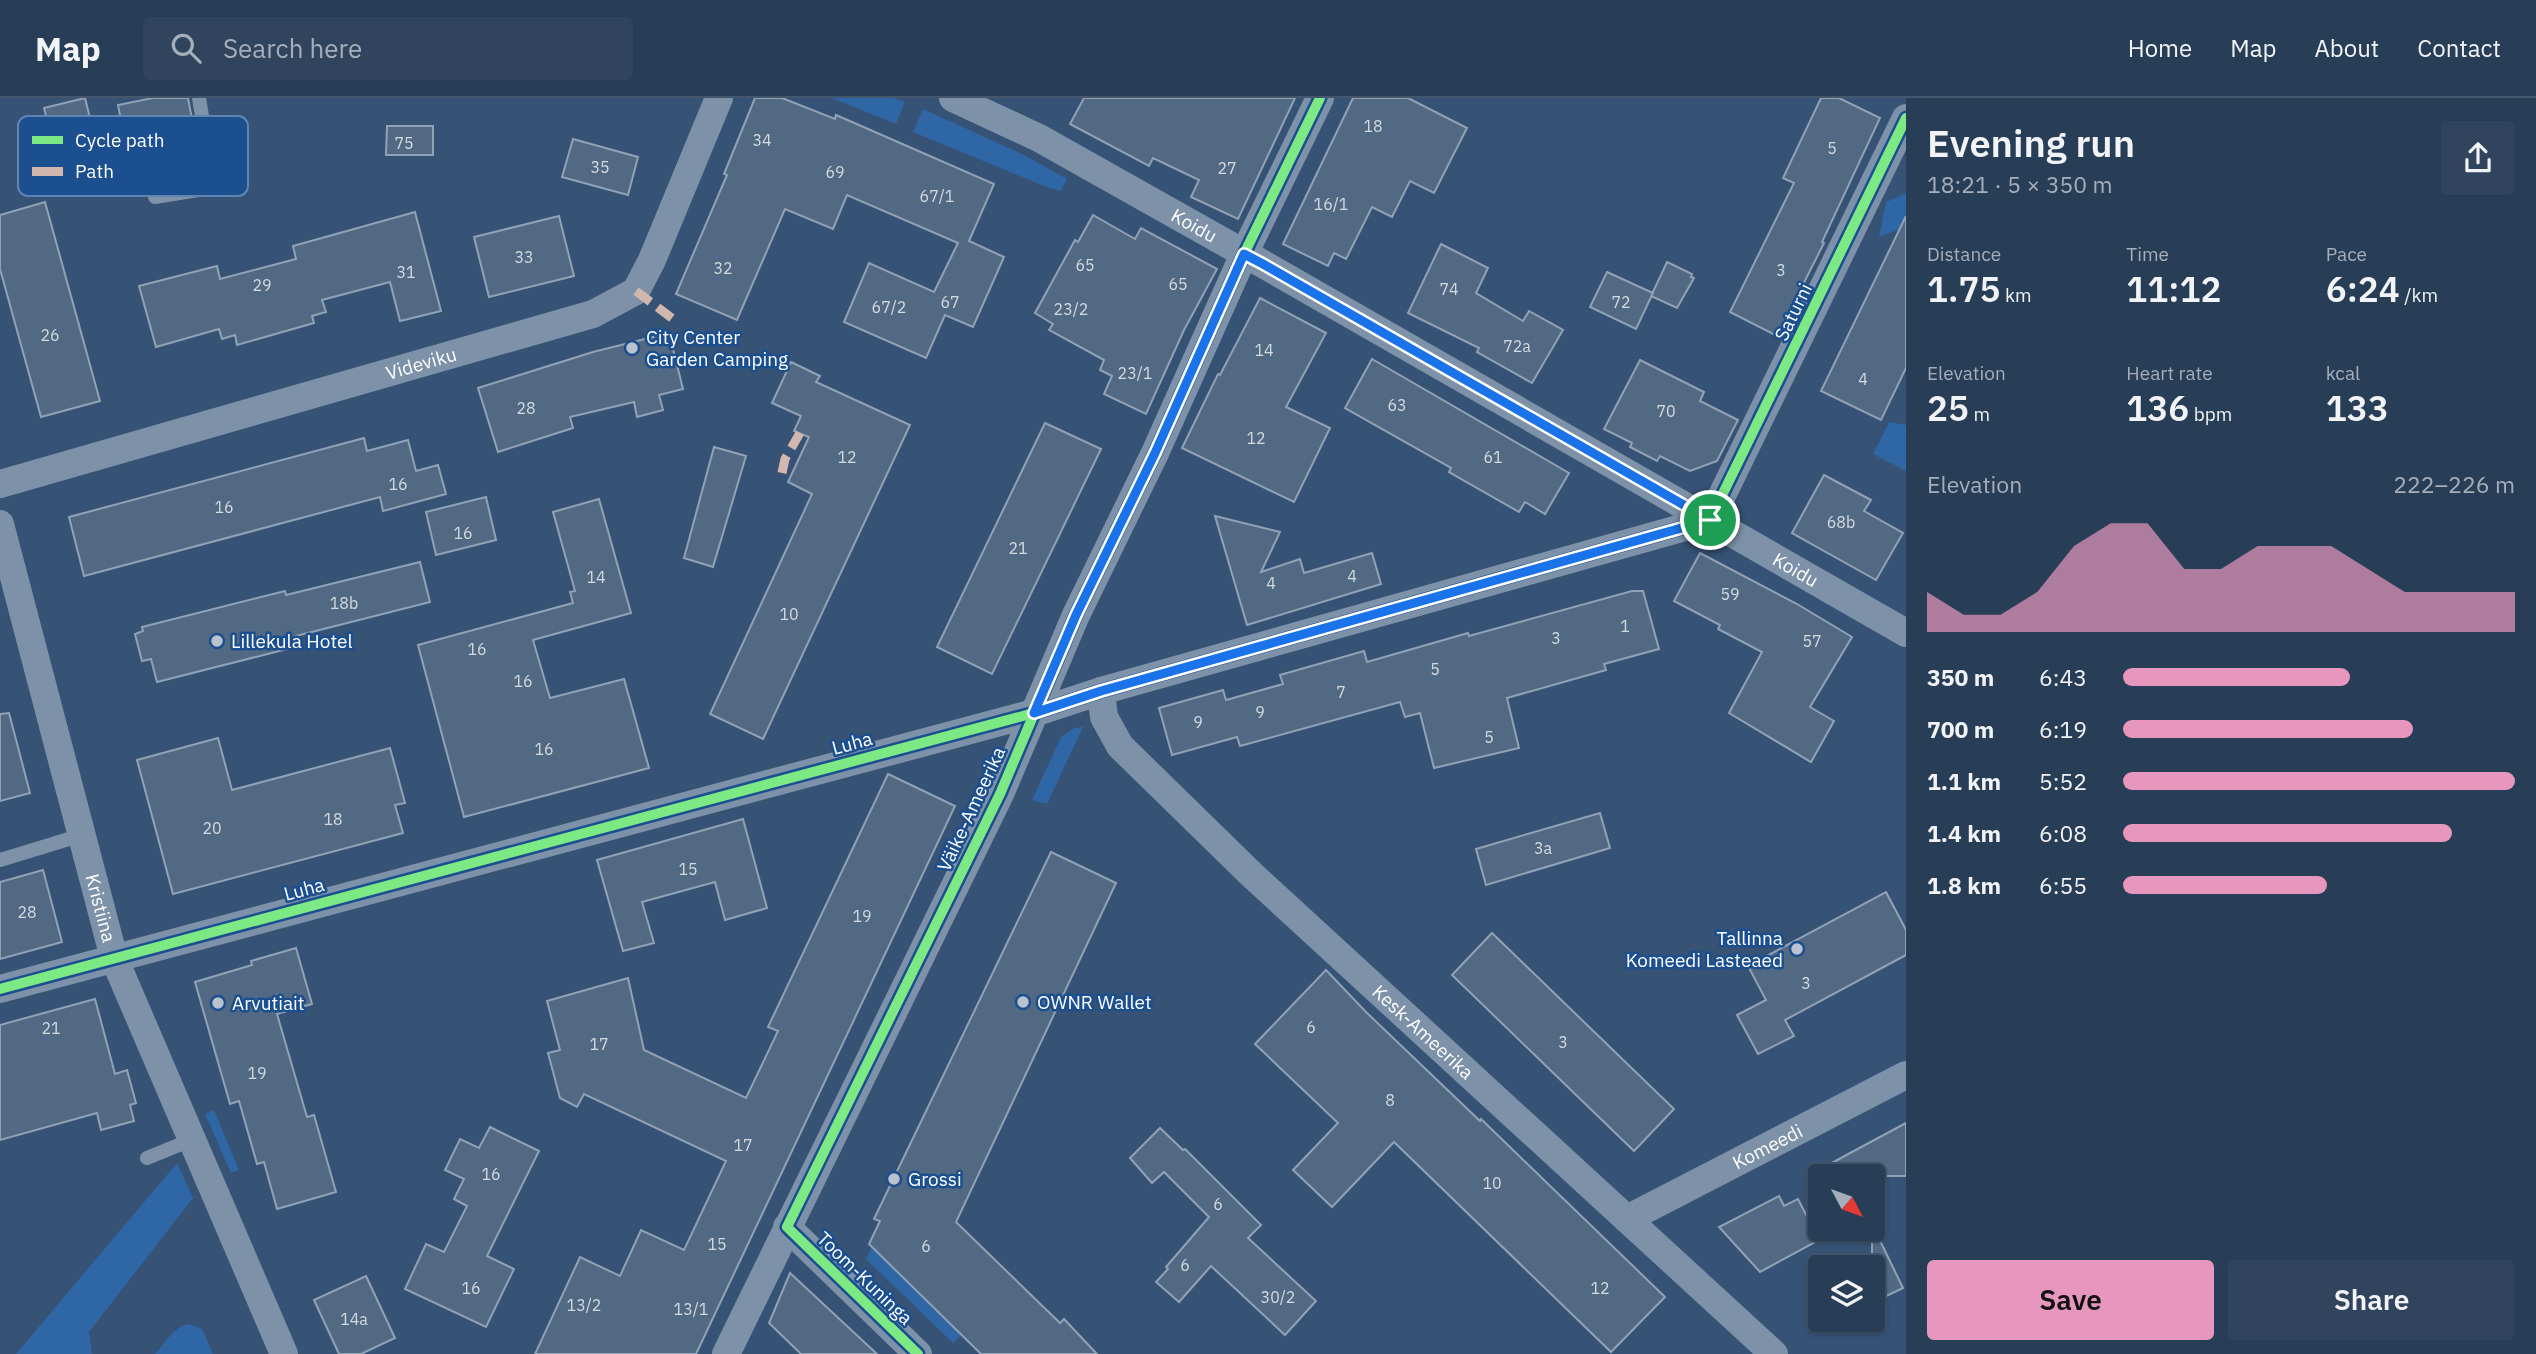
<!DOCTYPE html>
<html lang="en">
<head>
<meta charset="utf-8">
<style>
	body { margin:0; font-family:"IBM Plex Sans",sans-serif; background:#30455d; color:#f1f3f6; height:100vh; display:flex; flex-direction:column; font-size:26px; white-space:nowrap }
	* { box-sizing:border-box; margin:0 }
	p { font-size:23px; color:#a5aeba }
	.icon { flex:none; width:38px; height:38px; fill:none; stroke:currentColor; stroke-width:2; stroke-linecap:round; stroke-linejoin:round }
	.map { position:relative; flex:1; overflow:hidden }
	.side { display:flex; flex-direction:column; background:#283e57; width:630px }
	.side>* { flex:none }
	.needle { width:46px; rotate:131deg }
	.fabs { position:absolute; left:1808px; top:1066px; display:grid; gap:14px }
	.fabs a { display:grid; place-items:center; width:77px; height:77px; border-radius:7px; background:#283e57; box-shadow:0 2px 5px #0004,0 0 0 2px #44576d; font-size:35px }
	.pin { position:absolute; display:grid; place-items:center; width:60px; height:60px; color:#fff; margin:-30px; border:4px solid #fff; border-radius:50%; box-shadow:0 2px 7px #0007 }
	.round { display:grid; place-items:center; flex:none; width:74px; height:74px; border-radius:7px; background:#30455d }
	.overview { display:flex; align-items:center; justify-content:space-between; height:119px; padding:0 21px }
	h1 { font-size:38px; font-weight:600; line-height:52px }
	.stats { display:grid; grid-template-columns:repeat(3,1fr); gap:10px; height:119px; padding:7px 21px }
	.stats div { display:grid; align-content:center }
	.stats b { font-size:35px; font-weight:600 }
	.stats small { font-size:19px; font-weight:400 }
	.stats p { font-size:19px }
	.chart { height:196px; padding:14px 21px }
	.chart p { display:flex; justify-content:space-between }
	.chart svg { width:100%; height:126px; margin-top:7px; fill:#e797bd; opacity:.7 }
	.primary-button { display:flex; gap:14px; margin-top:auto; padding:14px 21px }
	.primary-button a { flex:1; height:80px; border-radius:7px; background:#e797bd; color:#111; font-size:28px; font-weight:600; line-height:80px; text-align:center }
	.primary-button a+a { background:#30455d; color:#f1f3f6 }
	ul { padding:0 21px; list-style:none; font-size:23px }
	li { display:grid; grid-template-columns:112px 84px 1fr; align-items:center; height:52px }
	li i { height:18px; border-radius:9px; background:#e797bd }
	header { display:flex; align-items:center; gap:42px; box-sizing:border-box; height:98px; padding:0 35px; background:#283e57; border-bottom:2px solid #44576d }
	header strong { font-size:33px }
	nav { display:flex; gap:38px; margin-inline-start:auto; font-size:24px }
	.search { width:490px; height:63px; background:#30455d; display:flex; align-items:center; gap:18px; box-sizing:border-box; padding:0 24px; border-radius:7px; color:#a5aeba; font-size:26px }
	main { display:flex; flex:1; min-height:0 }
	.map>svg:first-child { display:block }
	.green { fill:#2f66a5 }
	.building { fill:#526984; stroke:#92a2b6; stroke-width:2 }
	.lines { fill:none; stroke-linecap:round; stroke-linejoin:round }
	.service { stroke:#7d92a8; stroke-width:14 }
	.minor { stroke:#7d92a8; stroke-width:28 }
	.quiet { stroke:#d1b7ad; stroke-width:9; stroke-dasharray:18 9; stroke-linecap:butt }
	.cycleway-casing { stroke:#1b4f8f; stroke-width:15 }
	.cycleway { stroke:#7ce984; stroke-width:10 }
	.route-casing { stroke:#fff; stroke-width:14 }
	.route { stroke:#1a73e8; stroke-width:9 }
	.poi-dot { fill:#b9c2ce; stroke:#1b4f8f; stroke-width:2.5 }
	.labels { text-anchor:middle; stroke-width:5; stroke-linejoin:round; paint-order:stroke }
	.number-label { font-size:16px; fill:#d4dae0 }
	.street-label { font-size:19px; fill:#fff; stroke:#1b4f8f }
	.poi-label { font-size:19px; fill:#fff; stroke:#1b4f8f; text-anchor:start }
	.key { fill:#1b4f8f; stroke:#5f84b1; stroke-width:2 }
	.key-label { font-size:19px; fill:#fff }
</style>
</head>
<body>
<header>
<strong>Map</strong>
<div class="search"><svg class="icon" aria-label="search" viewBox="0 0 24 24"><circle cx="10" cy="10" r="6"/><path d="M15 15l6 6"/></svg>Search here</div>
<nav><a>Home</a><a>Map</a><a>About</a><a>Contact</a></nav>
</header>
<main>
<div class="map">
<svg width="1906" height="1256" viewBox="0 0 1906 1256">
	<rect width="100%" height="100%" fill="#365274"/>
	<g class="green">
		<polygon points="832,0 894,0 905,4 896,26"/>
		<polygon points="923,11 1026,58 1067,81 1061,93 1049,90 913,34"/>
		<polygon points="1906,95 1906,134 1900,131 1879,139 1886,104"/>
		<polygon points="1889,324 1906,327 1906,373 1873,356"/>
		<polygon points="1083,629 1047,706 1032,702 1061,639 1074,630"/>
		<polygon points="214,1012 239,1072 231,1075 205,1016"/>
		<polygon points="177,1065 193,1100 89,1234 92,1256 16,1256"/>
		<polygon points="872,1149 961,1237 953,1245 866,1161"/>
		<path d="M189 1226 202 1231 213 1256H155C165 1245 174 1228 189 1226Z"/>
	</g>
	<g class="building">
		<polygon points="85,0 93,32 52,42 44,10"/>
		<polygon points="153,0 188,0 202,75 199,78 134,90 118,7"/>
		<polygon points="755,0 782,0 835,21 836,17 994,86 969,143 1004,159 973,229 945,217 926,260 844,224 869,165 934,194 958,145 847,97 833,131 785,111 737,222 676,196 727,77 724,76"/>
		<polygon points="1084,0 1295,0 1238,121 1191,99 1199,82 1153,60 1149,68 1070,26"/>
		<polygon points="1353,0 1408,0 1467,30 1434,95 1410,83 1392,119 1372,109 1346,161 1334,155 1328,168 1283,146"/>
		<polygon points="1821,0 1839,0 1880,20 1822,144 1824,145 1777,238 1730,214 1794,85 1783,80"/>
		<polygon points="387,28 433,28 433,57 386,57"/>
		<polygon points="573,41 638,59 628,97 562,79"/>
		<polygon points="45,104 100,303 41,319 0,171 0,117"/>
		<polygon points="415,114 441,213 400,223 390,184 322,202 326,214 312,218 314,225 237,247 235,237 222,241 219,231 156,249 139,188 217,168 220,181 296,161 293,148"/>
		<polygon points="1093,117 1135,141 1141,130 1217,171 1184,232 1146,316 1104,296 1112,278 1100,272 1104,262 1049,232 1053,226 1035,215 1075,142 1078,144"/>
		<polygon points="559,118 574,178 489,199 474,139"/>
		<polygon points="1906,118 1906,270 1881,322 1821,293"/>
		<polygon points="1441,146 1488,170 1476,195 1523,223 1529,213 1563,232 1532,285 1477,254 1479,250 1408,215"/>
		<polygon points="1667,164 1692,176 1691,179 1694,180 1677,210 1651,198"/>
		<polygon points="1607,174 1653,195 1636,231 1590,209"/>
		<polygon points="1260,200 1326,235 1286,309 1330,330 1294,404 1182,350 1218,276 1220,277"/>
		<polygon points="669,235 683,291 659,297 663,312 637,319 634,304 570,319 573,330 498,354 478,290 593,254"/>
		<polygon points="1372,261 1569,375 1545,416 1525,404 1519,414 1449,374 1451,370 1345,310"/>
		<polygon points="1640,262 1704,294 1700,303 1738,322 1717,363 1690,373 1660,358 1657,363 1630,349 1632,345 1604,331"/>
		<polygon points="791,264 820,278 816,284 910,327 763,641 710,616 812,396 788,384 809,339 794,333 801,318 772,305"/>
		<polygon points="1045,325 1101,351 992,576 937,549"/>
		<polygon points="364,340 367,353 408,342 416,373 438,367 446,396 383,413 380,399 84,478 69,419"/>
		<polygon points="714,349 746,358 713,469 684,460"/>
		<polygon points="1824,377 1871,402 1864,413 1903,435 1876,482 1792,435"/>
		<polygon points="486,399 496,442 436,457 426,414"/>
		<polygon points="599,401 631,515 533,542 550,600 624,581 649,670 464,719 418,547 573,505 570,494 575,493 553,414"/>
		<polygon points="1215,418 1280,434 1261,474 1300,461 1304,475 1372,455 1381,486 1247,527"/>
		<polygon points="1700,455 1797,506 1852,539 1810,609 1834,623 1811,664 1729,615 1762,554 1718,531 1720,527 1674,503"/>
		<polygon points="420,464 430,504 296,538 299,548 157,584 151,561 142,563 135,536 143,533 142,529 285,493 286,497"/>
		<polygon points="1632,493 1643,493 1659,551 1604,566 1606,572 1507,600 1519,650 1434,670 1420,615 1405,619 1400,604 1240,648 1237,639 1172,657 1159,610 1223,592 1226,602 1283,586 1280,577 1364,553 1367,564 1468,535 1469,538"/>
		<polygon points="9,615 30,695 0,703 0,616"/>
		<polygon points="218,640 232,692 390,650 405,705 395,707 403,735 173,796 137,662"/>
		<polygon points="888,676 955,708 696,1256 535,1256 580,1159 620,1178 641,1132 684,1152 726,1063 584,996 577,1009 560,1000 548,955 560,952 547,903 628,880 644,952 746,1000 778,933 768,929"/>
		<polygon points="1600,715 1610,750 1486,787 1476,751"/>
		<polygon points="743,721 767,810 725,822 715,784 642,804 654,845 623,853 597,762"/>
		<polygon points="1051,754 1116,785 956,1124 1060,1225 1064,1221 1097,1256 981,1256 869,1146 880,1123 874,1121"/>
		<polygon points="43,772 62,844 0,861 0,784"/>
		<polygon points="1886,794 1906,832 1906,857 1785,922 1794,938 1758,956 1737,917 1766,902 1748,868"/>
		<polygon points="1492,835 1674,1011 1634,1053 1452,877"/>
		<polygon points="296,850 312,906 277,916 307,1019 314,1017 336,1094 277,1111 264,1064 257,1066 239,1003 230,1006 195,884 252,867 251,863"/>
		<polygon points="1326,872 1366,914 1480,1023 1481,1021 1665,1199 1611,1254 1394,1044 1332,1109 1293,1072 1338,1025 1255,946"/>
		<polygon points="95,901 115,976 127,972 136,1005 130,1007 134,1023 101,1032 97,1015 0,1042 0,927"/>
		<polygon points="1906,1025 1906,1078 1808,1078 1852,1054"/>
		<polygon points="490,1029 539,1053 487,1158 514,1171 486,1229 405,1191 426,1146 444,1154 467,1108 454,1101 464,1081 445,1072 460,1041 479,1050"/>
		<polygon points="1160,1030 1183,1052 1185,1051 1261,1127 1248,1140 1316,1203 1285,1237 1211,1168 1179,1204 1156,1184 1168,1171 1166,1169 1209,1119 1164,1074 1152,1085 1130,1060"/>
		<polygon points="1779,1098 1784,1108 1798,1101 1819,1142 1760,1174 1719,1129"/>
		<polygon points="1872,1126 1903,1190 1872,1205"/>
		<polygon points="790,1175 877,1256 801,1256 769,1225"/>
		<polygon points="366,1178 395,1240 361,1256 339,1256 314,1202"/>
	</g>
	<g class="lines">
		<g class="service">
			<polyline points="155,99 198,92 212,78 199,0"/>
			<polyline points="0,762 82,737"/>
			<polyline points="147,1060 191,1042"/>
		</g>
		<g class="minor">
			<path id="s1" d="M953 0 1039 40 1263 166 1906 535"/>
			<path id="s2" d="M0 386 593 216 636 193 652 162 719 0"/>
			<path id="s3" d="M0 426 114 860 284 1256"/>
			<path id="s4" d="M1101 593 1104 619 1120 648 1251 776 1774 1256"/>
			<polyline points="0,891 1034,615 1101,593 1710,422 1906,20"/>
			<path id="s5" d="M1627 1121 1906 977"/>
			<polyline points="787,1129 918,1256"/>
			<polyline points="726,1256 1000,696 1076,517 1155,355 1244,156 1320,0"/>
		</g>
		<g class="quiet">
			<polyline points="636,193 677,224"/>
			<polyline points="782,375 785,361 800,335"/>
		</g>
		<defs>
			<g id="cycleway">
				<polyline points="0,891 1034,615 1101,593 1710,422 1906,20"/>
				<polyline points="918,1256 787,1129 1000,696 1076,517 1155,355 1244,156 1320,0"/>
			</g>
		</defs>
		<use href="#cycleway" class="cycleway-casing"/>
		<use href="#cycleway" class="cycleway"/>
	</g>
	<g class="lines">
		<defs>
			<polygon id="route" points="1244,156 1263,166 1710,422 1101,593 1034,615 1076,517 1155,355"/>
		</defs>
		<use href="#route" class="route-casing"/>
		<use href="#route" class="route"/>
	</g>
	<g class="poi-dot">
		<circle cx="632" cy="250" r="7"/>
		<circle cx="217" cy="543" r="7"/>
		<circle cx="1797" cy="851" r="7"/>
		<circle cx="1023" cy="904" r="7"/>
		<circle cx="218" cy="905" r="7"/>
		<circle cx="894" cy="1081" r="7"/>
	</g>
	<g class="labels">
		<g class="number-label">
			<text x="1373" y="34">18</text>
			<text x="762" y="48">34</text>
			<text x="404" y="51">75</text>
			<text x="1832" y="56">5</text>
			<text x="600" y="75">35</text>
			<text x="1227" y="76">27</text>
			<text x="835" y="80">69</text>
			<text x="937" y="104">67/1</text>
			<text x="1331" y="112">16/1</text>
			<text x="524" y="165">33</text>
			<text x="1085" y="173">65</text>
			<text x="723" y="176">32</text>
			<text x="1781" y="178">3</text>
			<text x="406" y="180">31</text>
			<text x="1178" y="192">65</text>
			<text x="262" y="193">29</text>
			<text x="1449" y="197">74</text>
			<text x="950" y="210">67</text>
			<text x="1621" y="210">72</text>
			<text x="889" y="215">67/2</text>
			<text x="1071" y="217">23/2</text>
			<text x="50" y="243">26</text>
			<text x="1517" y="254">72a</text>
			<text x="1264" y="258">14</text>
			<text x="1135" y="281">23/1</text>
			<text x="1863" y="287">4</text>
			<text x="1397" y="313">63</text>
			<text x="526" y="316">28</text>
			<text x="1666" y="319">70</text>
			<text x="1256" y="346">12</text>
			<text x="847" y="365">12</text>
			<text x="1493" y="365">61</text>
			<text x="398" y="392">16</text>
			<text x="224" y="415">16</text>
			<text x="1841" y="430">68b</text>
			<text x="463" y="441">16</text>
			<text x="1018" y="456">21</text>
			<text x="1352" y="484">4</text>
			<text x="596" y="485">14</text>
			<text x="1271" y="491">4</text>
			<text x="1730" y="502">59</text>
			<text x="344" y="511">18b</text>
			<text x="789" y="522">10</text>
			<text x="1625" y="534">1</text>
			<text x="1556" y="546">3</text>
			<text x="1812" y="549">57</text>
			<text x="477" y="557">16</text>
			<text x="1435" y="577">5</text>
			<text x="523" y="589">16</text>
			<text x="1341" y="600">7</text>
			<text x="1260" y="620">9</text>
			<text x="1198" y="630">9</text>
			<text x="1489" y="645">5</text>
			<text x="544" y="657">16</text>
			<text x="333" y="727">18</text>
			<text x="212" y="736">20</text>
			<text x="1543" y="756">3a</text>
			<text x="688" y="777">15</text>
			<text x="27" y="820">28</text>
			<text x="862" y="824">19</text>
			<text x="1806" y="891">3</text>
			<text x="1311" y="935">6</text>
			<text x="51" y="936">21</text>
			<text x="1563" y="950">3</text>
			<text x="599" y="952">17</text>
			<text x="257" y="981">19</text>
			<text x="1390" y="1008">8</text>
			<text x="743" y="1053">17</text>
			<text x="491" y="1082">16</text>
			<text x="1492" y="1091">10</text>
			<text x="1218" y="1112">6</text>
			<text x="717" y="1152">15</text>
			<text x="926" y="1154">6</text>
			<text x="1185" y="1173">6</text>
			<text x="471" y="1196">16</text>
			<text x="1600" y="1196">12</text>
			<text x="1278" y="1205">30/2</text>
			<text x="584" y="1213">13/2</text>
			<text x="691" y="1217">13/1</text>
			<text x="354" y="1227">14a</text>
		</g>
		<g class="street-label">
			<text dy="7" stroke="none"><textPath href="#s1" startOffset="273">Koidu</textPath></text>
			<text transform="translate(1793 214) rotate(-64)" y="7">Saturni</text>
			<text dy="7" stroke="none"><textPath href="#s2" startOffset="438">Videviku</textPath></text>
			<text dy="7" stroke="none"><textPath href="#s1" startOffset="966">Koidu</textPath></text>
			<text transform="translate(852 645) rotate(-15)" y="7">Luha</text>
			<text transform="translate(971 711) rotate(-65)" y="7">Väike-Ameerika</text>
			<text transform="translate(304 791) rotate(-15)" y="7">Luha</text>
			<text dy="7" stroke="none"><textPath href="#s3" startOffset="397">Kristiina</textPath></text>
			<text dy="7" stroke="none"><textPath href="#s4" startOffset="476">Kesk-Ameerika</textPath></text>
			<text dy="7" stroke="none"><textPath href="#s5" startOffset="158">Komeedi</textPath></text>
			<text transform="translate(865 1180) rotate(44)" y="7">Toom-Kuninga</text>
		</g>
		<g class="poi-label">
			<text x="646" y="246">City Center<tspan x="646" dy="22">Garden Camping</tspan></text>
			<text x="231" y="550">Lillekula Hotel</text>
			<text x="1783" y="847" text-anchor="end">Tallinna<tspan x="1783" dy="22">Komeedi Lasteaed</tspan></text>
			<text x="1037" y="911">OWNR Wallet</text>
			<text x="232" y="912">Arvutiait</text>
			<text x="908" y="1088">Grossi</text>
		</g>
	</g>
	<rect x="18" y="18" width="230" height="80" rx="10" class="key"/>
	<rect x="32" y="38" width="31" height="8" fill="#7ce984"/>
	<rect x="32" y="69" width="31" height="9" fill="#d1b7ad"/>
	<g class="key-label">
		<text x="75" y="49">Cycle path</text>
		<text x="75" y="80">Path</text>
	</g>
</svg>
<div class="fabs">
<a><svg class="needle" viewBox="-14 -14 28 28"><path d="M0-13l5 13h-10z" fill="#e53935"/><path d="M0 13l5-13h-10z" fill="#a5aeba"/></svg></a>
<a><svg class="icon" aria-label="layers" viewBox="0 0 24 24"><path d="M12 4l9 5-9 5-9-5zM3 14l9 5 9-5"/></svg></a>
</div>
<div class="pin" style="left:1710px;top:422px;background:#1e9e55"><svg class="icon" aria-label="arrive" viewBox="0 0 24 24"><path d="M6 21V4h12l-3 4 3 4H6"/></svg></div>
</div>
<section class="side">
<div class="overview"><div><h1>Evening run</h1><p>18:21 · 5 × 350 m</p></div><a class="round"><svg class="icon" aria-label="share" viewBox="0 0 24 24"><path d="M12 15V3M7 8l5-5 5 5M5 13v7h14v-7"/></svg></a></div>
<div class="stats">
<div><p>Distance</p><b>1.75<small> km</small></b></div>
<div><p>Time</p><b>11:12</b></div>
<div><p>Pace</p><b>6:24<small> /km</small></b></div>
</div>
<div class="stats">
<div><p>Elevation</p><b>25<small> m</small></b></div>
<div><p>Heart rate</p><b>136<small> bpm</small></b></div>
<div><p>kcal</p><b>133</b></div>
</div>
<div class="chart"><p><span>Elevation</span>222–226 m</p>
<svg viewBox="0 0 160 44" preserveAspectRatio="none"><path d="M0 44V30L10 38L20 38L30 30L40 14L50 6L60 6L70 22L80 22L90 14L100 14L110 14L120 22L130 30L140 30L150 30L160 30V44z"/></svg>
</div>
<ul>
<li><b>350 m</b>6:43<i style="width:58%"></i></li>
<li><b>700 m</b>6:19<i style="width:74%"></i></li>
<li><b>1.1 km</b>5:52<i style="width:100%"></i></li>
<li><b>1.4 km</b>6:08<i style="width:84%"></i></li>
<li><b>1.8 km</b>6:55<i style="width:52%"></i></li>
</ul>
<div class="primary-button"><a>Save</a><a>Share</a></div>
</section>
</main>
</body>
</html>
